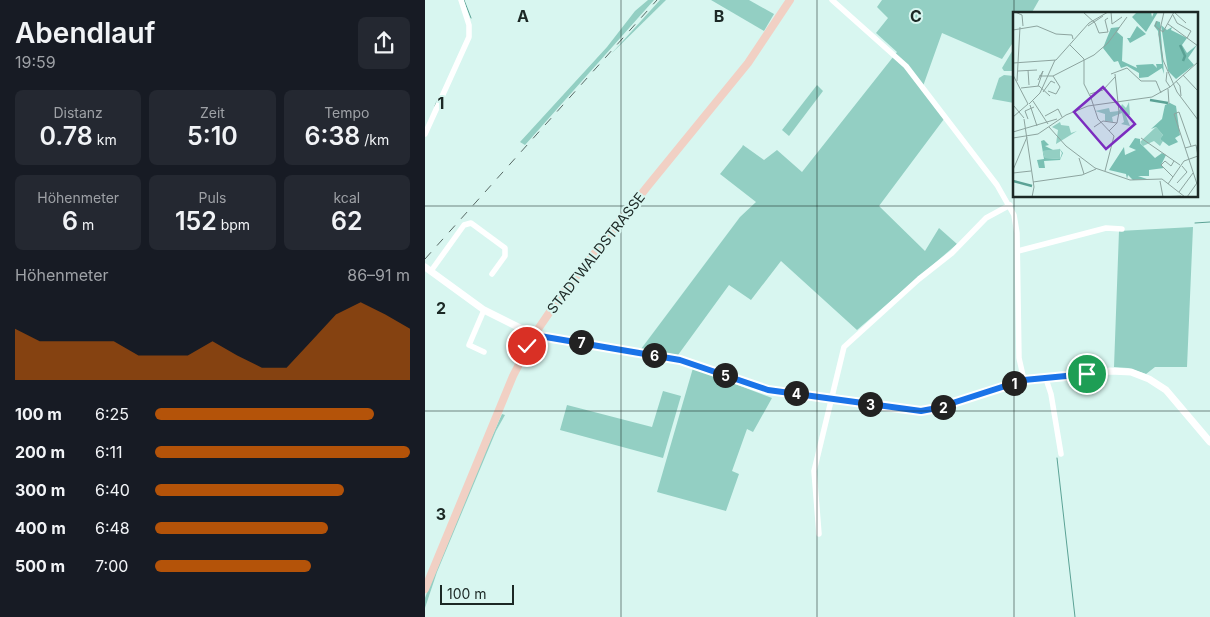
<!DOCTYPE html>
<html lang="de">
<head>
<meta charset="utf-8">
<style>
	body { margin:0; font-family:Inter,sans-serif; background:#242831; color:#f1f3f6; height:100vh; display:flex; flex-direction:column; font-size:19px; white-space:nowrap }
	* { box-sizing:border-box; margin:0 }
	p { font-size:16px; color:#9ea1a6 }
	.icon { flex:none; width:28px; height:28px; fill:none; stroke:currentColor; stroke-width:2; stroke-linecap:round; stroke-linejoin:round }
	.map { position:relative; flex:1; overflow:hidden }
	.panel { display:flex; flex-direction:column; background:#171b24; width:425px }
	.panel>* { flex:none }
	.scale { position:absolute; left:15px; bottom:12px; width:74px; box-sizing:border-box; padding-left:5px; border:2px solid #1c2825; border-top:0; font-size:14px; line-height:18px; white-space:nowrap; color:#1c2825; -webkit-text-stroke:4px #d8f6f0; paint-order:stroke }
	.pin { position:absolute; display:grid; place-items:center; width:42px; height:42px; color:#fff; margin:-21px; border:2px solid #fff; border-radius:50%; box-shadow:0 1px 5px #0007 }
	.km { position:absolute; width:25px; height:25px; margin:-12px; border-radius:50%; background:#222; color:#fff; font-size:14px; line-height:25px; text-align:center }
	.round { display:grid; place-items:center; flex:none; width:52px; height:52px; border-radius:8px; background:#242831 }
	.headline { display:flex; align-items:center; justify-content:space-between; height:85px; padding:0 15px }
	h1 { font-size:28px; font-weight:600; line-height:38px }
	.figures { display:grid; grid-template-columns:repeat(3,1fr); gap:8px; height:85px; padding:5px 15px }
	.figures div { display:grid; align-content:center; border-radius:8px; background:#242831; text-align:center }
	.figures b { font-size:25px; font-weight:600 }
	.figures small { font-size:14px; font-weight:400 }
	.figures p { font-size:14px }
	.chart { height:140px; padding:10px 15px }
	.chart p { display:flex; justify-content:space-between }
	.chart svg { width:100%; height:90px; margin-top:5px; fill:#b45309; opacity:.7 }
	ul { padding:0 15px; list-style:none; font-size:16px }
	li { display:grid; grid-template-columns:80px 60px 1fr; align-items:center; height:38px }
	li i { height:12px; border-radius:6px; background:#b45309 }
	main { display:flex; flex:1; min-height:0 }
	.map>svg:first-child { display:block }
	.green { fill:#93cfc3 }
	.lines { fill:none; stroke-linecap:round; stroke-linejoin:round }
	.stream { stroke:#5ba295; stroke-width:1 }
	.minor { stroke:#fff; stroke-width:5.5 }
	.tertiary { stroke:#fff; stroke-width:7 }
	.secondary { stroke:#f1d0c4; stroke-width:8 }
	.rail { stroke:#576864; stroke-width:1; stroke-dasharray:9 9; stroke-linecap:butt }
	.route-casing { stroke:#fff; stroke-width:10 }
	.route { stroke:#1a73e8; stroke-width:6 }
	.grid { fill:none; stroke:#1c2825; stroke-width:1; stroke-opacity:0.55 }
	.labels { text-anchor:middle; stroke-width:4; stroke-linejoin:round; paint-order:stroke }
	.street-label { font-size:14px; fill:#1c2825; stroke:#d8f6f0 }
	.inset-river { fill:none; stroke:#5ba295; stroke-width:2.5 }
	.inset-road { fill:none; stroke:#8da49f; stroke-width:1 }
	.view { fill:#7b2cbf; fill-opacity:0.15; stroke:#7b2cbf; stroke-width:2.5 }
	.inset-edge { fill:none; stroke:#1c2825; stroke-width:2.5 }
	.grid-label { font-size:16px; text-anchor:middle; font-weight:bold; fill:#1c2825; stroke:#d8f6f0; stroke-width:4; stroke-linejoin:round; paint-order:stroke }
</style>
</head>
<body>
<main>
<section class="panel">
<div class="headline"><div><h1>Abendlauf</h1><p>19:59</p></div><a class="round"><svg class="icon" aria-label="share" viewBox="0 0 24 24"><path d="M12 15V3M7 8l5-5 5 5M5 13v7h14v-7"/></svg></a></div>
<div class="figures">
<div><p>Distanz</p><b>0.78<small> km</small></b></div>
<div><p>Zeit</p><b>5:10</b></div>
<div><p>Tempo</p><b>6:38<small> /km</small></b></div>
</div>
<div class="figures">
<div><p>Höhenmeter</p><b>6<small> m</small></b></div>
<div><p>Puls</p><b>152<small> bpm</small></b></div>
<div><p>kcal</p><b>62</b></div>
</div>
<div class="chart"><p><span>Höhenmeter</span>86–91 m</p>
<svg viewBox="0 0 160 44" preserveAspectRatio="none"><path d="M0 44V19L10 25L20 25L30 25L40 25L50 32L60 32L70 32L80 25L90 32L100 38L110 38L120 25L130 12L140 6L150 12L160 19V44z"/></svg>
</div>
<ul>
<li><b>100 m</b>6:25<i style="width:86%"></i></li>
<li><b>200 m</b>6:11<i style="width:100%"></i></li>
<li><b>300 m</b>6:40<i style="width:74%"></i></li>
<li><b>400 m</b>6:48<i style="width:68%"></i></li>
<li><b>500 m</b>7:00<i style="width:61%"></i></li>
</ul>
</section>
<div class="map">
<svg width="785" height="617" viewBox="0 0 785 617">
	<rect width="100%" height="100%" fill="#d8f6f0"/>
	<g class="green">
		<polygon points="223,0 229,0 100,145 95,142 182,47 210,11"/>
		<polygon points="235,0 241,0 186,54"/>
		<polygon points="286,0 324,0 349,14 339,31"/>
		<polygon points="457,0 614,0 606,14 589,14 589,41 577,59 517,33 497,89 519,119 454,206 500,251 514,228 532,244 432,330 356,261 326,300 304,285 253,355 216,349 315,217 331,202 295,174 317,147 318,145 339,160 352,150 377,172 472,52 451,33 463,18 452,7"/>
		<polygon points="589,48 589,71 579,71 577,68"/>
		<polygon points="579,75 589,76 589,103 567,99 574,78"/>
		<polygon points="392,85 398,91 364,136 357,130"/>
		<polygon points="768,227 762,367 730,367 721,374 703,368 689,367 694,231"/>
		<polygon points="268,368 347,398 328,432 322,429 307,471 314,474 301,511 232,492"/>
		<polygon points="238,391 256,396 238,458 135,430 142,405 227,427"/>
		<polygon points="77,414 80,415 71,431 12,572 0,608 0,598 21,540"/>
	</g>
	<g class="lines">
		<g class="stream">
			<polyline points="39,0 46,18"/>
			<polyline points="10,106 12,101"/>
			<polyline points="770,223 785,222"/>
			<polyline points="632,458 650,617"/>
		</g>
		<g class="minor">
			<polyline points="407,0 481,66 572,185 589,215 592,233 594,358 599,380"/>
			<polyline points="0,134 44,37 44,25 36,0"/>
			<polyline points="593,251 681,228 697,229"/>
			<polyline points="6,271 39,225 46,223 80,248 80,256 67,274"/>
			<polyline points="59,352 44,345 59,310"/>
			<polyline points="621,379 626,394 636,454"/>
			<polyline points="394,534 389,471 419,347 494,279 527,253 561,218 585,205"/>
		</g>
		<polyline class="tertiary" points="0,267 59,310 109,335 255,360 343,390 495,411 512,409 599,380 685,371 706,372 724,379 741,390 785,442"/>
		<polyline class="secondary" points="0,589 88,376 109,335 135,297 222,187 323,63 365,0"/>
		<polyline class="rail" points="0,259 232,0"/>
	</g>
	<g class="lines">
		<defs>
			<polyline id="route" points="102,346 109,335 255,360 343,390 496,411 512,408 599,380 662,374"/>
		</defs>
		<use href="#route" class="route-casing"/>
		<use href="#route" class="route"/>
	</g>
	<path class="grid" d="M196 0V617M392 0V617M589 0V14M589 14V196M589 196V617M0 206H785M0 411H785"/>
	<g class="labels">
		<g class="street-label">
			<text transform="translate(171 253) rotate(-52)" y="5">STADTWALDSTRASSE</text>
		</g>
	</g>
	<g transform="translate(588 12)">
		<rect width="185" height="185" fill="#d8f6f0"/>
		<path d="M116 90 117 103 113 104 117 114 108 112 111 110 109 101 99 105 100 110 92 109V102L82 99 96 96 97 100 106 99 109 92 113 96ZM47 110 48 113 56 114 58 121 64 119 43 132 45 118 39 115ZM143 115 150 123 147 127 150 129 147 134 141 129 130 134 127 130ZM47 137V147L32 146 30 139Z" fill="#93cfc3"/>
		<path d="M124 0H138L139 5 141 0H145L133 20 119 5ZM143 9 147 10 151 62 149 56 135 65 126 66V61L114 54 108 56 105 49 101 50 90 36 98 16 107 15 104 20 110 25 109 49 124 56 123 53 140 52 144 56 143 52H149L145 19 141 14ZM148 13 154 18 159 15 158 18 174 26 169 33 174 41 184 33 175 46 181 53 163 67 155 59ZM124 14 133 22 117 31 114 26H117ZM157 91 163 94 167 123 162 126 165 130 156 134 147 127 150 123 143 115 138 117 149 107 152 93ZM122 126 127 127V131L142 146 149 141 153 143 148 153 151 156 136 158V164H125L134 167 120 168 115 163 114 167 113 162 96 158 111 135 112 143 123 138 116 135ZM31 128 36 133 32 134 40 138 30 139 32 146 47 147 49 141 46 136 50 141 47 148 31 149 32 156H26L24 148 31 147 28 129Z" fill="#79c0b3"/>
		<path class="inset-river" d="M167 33 172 44 170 49M137 88 155 91M0 169 19 174"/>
		<path class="inset-road" d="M2 0 9 3 10 14M70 0 82 11 86 21 95 20 92 8 95 6M98 0 99 12 109 5M151 0 146 22 150 48 164 80 185 108M161 0 173 11M160 3 164 11 178 19 174 26M144 9 142 14 150 20 161 0M155 12 185 34M75 14 90 4M0 18 24 14 43 22 59 23 60 27M57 33 71 47V72L77 84M0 51 43 48 76 11 95 0M114 56 128 69H143L148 81M15 58 16 73M5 59 24 58M154 60 153 69 157 75M98 62 114 56M0 63 15 92M170 63 184 78M26 64H40L81 43 95 31 114 5M25 68 30 59 25 74M4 69 7 15M163 69 167 74 168 84M8 76 26 74 37 84M155 77 156 92M35 79 43 82 47 75 40 64M30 80 38 69 42 71M77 82 90 78 102 65M77 83 85 107 101 124 92 159M20 89 35 112M16 92 27 81 42 48M17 93 24 114M1 94 11 106M32 104 45 97 49 105M0 105 15 92M11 107 21 175 19 185M15 107 12 99 21 95M36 115 53 134 82 156 117 168 149 167 172 185M81 115 90 109 104 111M96 119 104 111 106 100 102 62M0 120 44 107M0 126 25 122 53 103 75 94 139 85 157 75 185 50M128 126 167 153M178 134 166 100 161 102 184 172M172 136 183 133 185 144M66 146 71 162M0 158 14 125M0 161 18 159M160 165 148 153 152 149 158 154 161 149M147 169 150 185M20 170 69 163 83 157M164 171 174 160 169 154M155 172 171 149 185 144M166 180 180 161M147 185 168 184M174 185 184 171"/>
		<path class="view" d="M90 75 122 112 93 137 61 100Z"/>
		<rect width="185" height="185" class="inset-edge"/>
	</g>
	<g class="grid-label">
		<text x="98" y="22">A</text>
		<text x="294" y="22">B</text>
		<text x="491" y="22">C</text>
		<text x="16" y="109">1</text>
		<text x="16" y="314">2</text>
		<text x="16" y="520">3</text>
	</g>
</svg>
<div class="scale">100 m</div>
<div class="pin" style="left:662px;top:374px;background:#1e9e55"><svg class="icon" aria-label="arrive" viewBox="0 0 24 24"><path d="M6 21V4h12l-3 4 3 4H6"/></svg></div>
<div class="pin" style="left:102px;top:346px;background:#d93025"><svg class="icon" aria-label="check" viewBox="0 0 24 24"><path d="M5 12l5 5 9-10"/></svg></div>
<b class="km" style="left:589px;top:383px">1</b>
<b class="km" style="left:518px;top:407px">2</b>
<b class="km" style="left:445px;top:404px">3</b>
<b class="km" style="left:371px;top:393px">4</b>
<b class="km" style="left:300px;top:375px">5</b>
<b class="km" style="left:229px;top:355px">6</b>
<b class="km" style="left:156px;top:342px">7</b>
</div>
</main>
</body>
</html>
